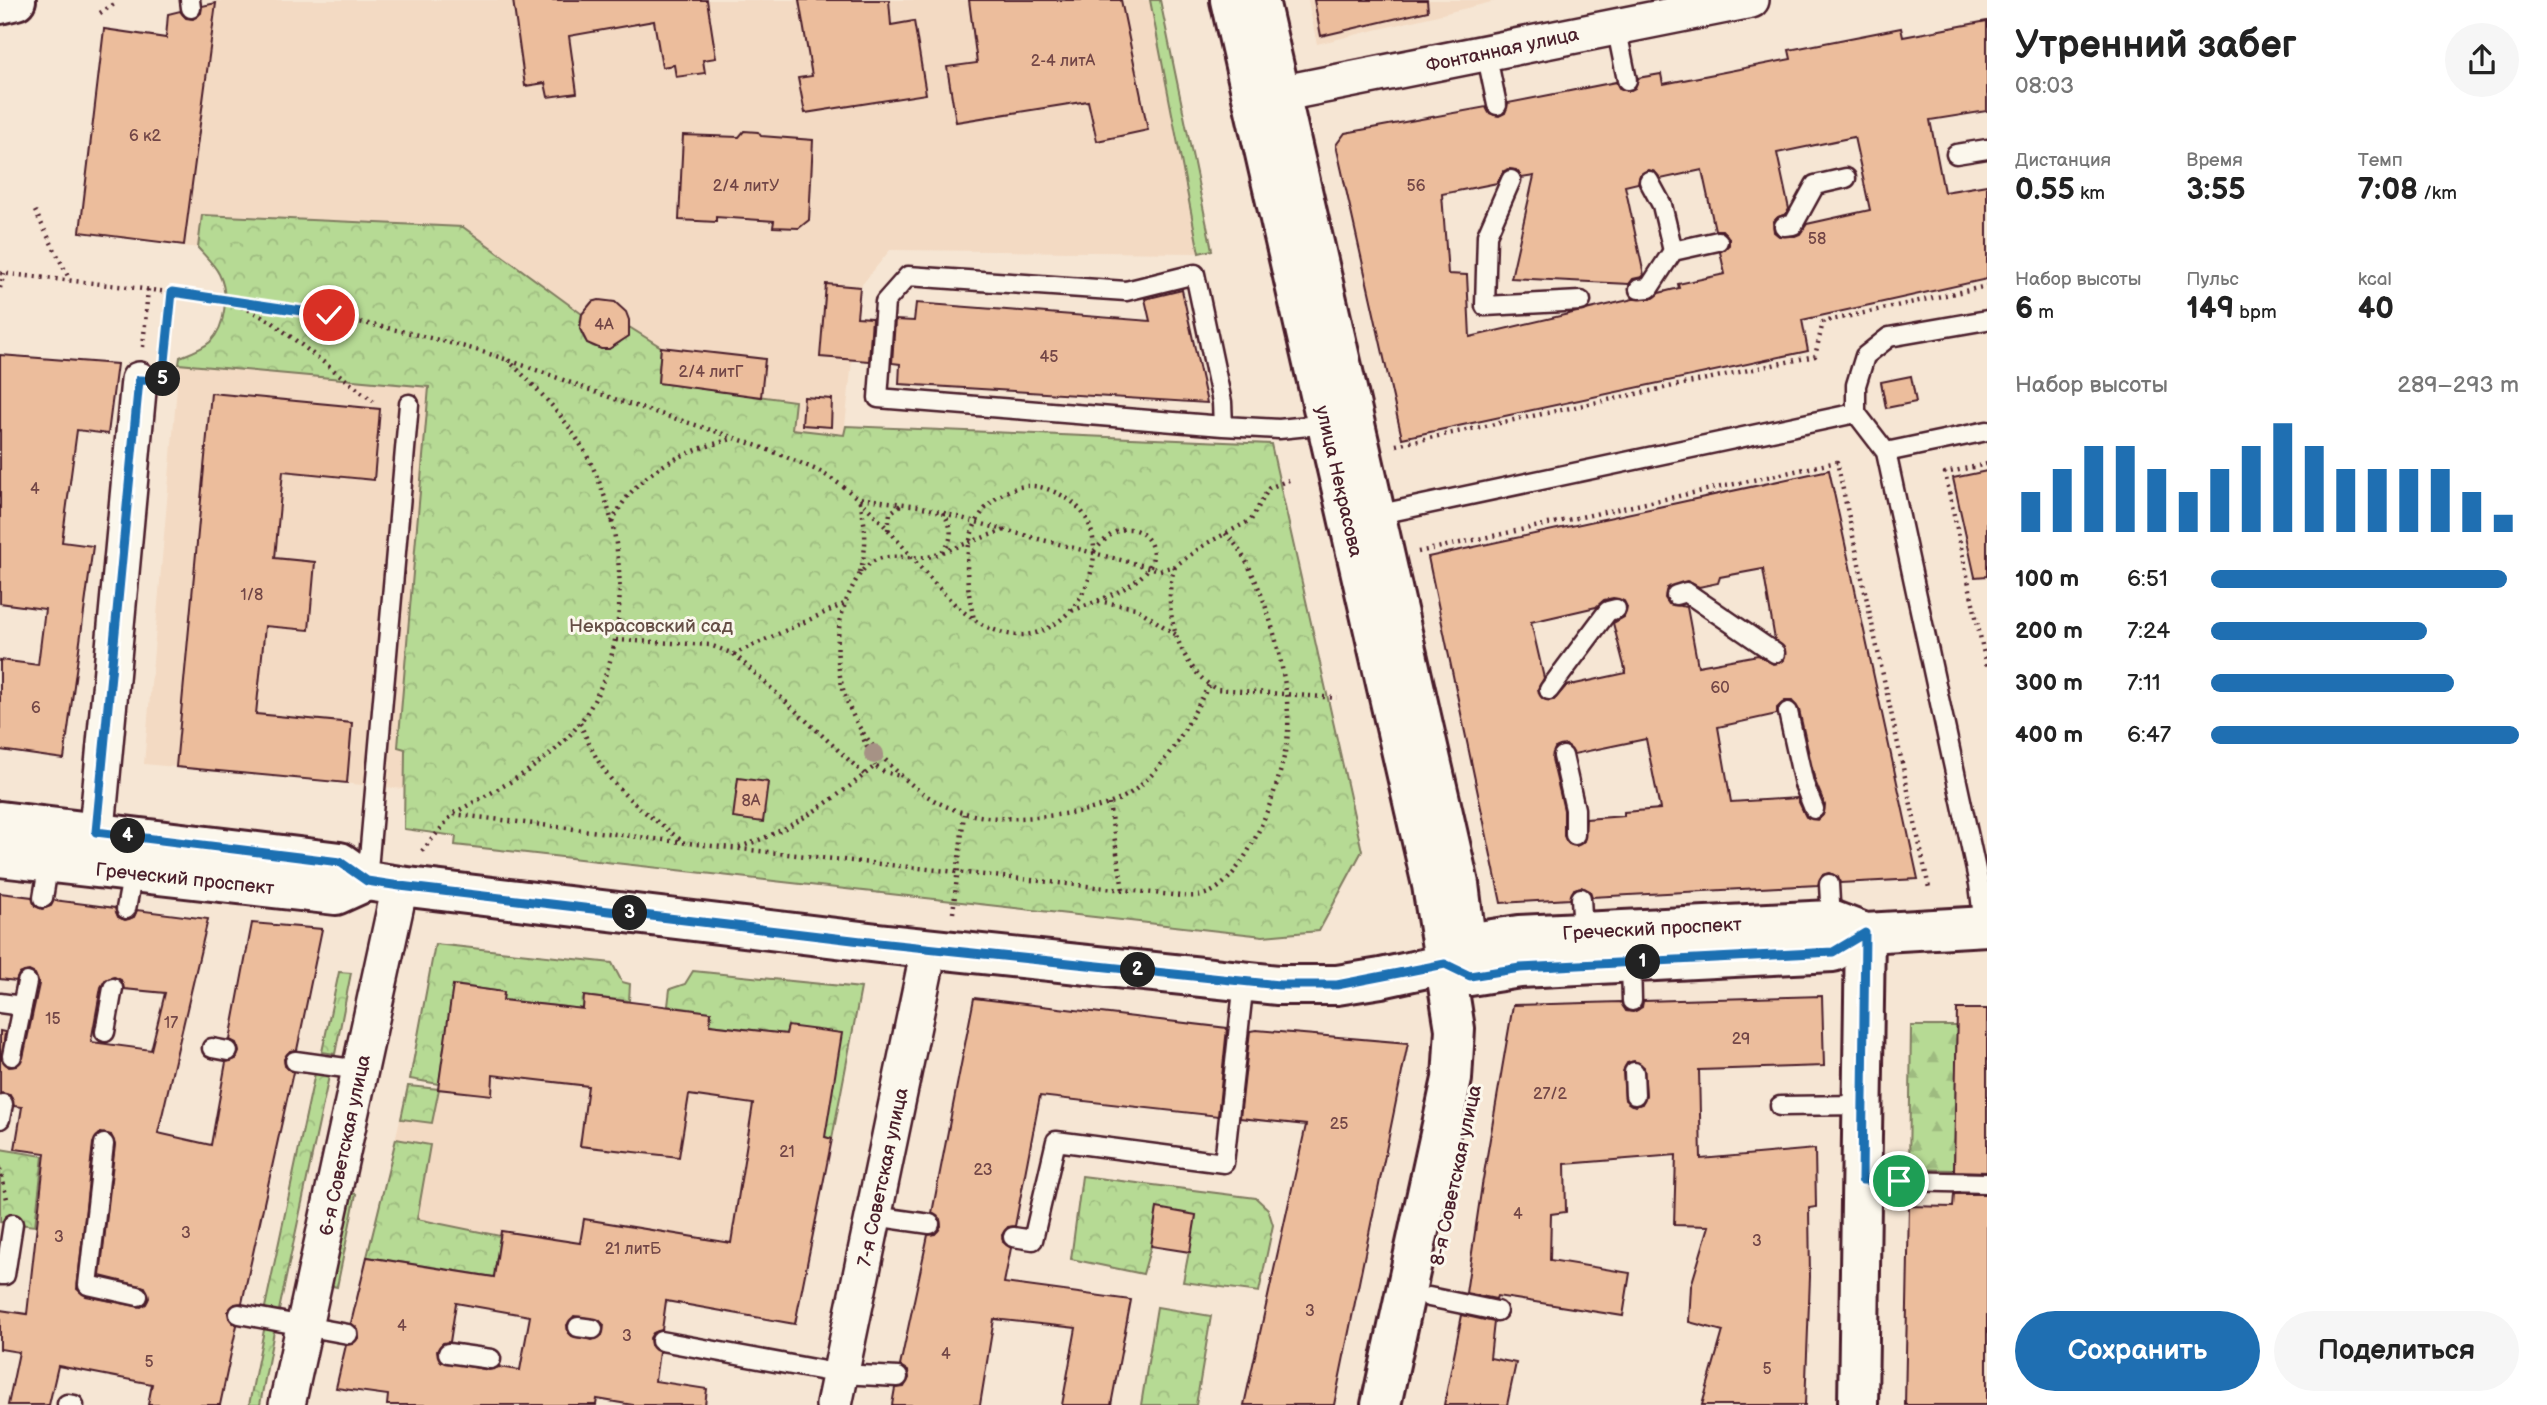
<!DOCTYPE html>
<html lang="ru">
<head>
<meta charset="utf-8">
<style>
	body { margin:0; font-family:"Balsamiq Sans",sans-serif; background:#f6f6f6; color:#222; height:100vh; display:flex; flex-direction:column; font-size:26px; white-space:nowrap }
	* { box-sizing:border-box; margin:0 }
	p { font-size:23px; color:#767676 }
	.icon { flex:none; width:38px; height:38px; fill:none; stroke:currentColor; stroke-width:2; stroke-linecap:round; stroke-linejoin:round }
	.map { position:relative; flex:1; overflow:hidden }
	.panel { display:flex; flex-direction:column; background:#fff; width:560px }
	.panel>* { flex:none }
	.pin { position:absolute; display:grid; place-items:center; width:60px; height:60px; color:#fff; margin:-30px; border:4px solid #fff; border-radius:50%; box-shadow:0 2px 7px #0007 }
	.km { position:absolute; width:35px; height:35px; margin:-18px; border-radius:50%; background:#222; color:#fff; font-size:19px; line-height:35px; text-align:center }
	.round { display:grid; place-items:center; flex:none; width:74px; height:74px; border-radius:37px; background:#f6f6f6 }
	.headline { display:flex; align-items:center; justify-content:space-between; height:119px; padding:0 28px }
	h1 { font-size:38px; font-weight:600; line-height:52px }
	.metrics { display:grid; grid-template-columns:repeat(3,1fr); gap:10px; height:119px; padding:7px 28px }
	.metrics div { display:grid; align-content:center }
	.metrics b { font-size:30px; font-weight:600 }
	.metrics small { font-size:19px; font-weight:400 }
	.metrics p { font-size:19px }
	.chart { height:196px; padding:14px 28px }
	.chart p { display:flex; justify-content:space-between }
	.chart svg { width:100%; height:126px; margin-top:7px; stroke:#1f6fb2; stroke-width:6 }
	.primary-button { display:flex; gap:14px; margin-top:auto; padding:14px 28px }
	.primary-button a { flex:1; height:80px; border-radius:42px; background:#1f6fb2; color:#fff; font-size:28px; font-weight:600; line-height:80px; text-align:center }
	.primary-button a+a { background:#f6f6f6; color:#222 }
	ul { padding:0 28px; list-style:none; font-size:23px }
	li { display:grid; grid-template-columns:112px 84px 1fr; align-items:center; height:52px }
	li i { height:18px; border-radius:9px; background:#1f6fb2 }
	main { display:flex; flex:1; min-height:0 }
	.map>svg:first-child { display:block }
	.built { fill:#f3dac3 }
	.grass { fill:#b6da94; stroke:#807c60; stroke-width:2 }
	.forest { fill:url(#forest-firs); stroke:#807c60; stroke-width:2 }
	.park { fill:url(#park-crowns); stroke:#807c60; stroke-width:2 }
	.building { fill:#ecbd9c; stroke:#4a1f2b; stroke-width:2; fill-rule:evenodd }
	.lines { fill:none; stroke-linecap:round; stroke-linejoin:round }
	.lane-casing { stroke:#4a1f2b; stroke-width:23 }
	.street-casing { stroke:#4a1f2b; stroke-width:40 }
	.secondary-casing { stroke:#4a1f2b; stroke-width:44 }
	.path { stroke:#4a1f2b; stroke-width:4.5; stroke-dasharray:2 5; stroke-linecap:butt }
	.lane { stroke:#fbf7ec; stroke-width:18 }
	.street { stroke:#fbf7ec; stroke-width:35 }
	.secondary { stroke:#fbf7ec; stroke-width:38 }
	.tree { fill:#a69285 }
	.route-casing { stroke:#fff; stroke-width:14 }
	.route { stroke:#1f6fb2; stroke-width:9 }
	.labels { text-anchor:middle; stroke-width:6; stroke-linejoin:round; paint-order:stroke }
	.number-label { font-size:16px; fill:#724647 }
	.street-label { font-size:19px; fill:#4a1f2b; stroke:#fbf7ec }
	.park-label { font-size:19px; fill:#654e45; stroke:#fbf7ec }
</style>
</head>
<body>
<main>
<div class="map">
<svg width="1987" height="1405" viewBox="0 0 1987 1405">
	<defs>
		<pattern id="forest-firs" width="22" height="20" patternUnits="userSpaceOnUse" patternTransform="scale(1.75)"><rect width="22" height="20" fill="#b6da94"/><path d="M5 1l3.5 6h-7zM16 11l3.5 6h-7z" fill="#9ebb80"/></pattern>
		<pattern id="park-crowns" width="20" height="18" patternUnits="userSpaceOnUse" patternTransform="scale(1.75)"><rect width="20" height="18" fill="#b6da94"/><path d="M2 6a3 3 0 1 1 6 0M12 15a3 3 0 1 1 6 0" fill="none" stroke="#9ebb80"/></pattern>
	</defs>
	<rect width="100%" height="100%" fill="#f6e6d4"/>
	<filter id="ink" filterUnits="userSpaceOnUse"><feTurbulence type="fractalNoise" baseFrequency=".0143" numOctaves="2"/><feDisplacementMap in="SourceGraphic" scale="14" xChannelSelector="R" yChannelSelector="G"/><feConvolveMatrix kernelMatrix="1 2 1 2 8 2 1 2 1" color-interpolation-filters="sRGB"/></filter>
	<g filter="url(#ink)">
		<g class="built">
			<polygon points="223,0 1150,0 1199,253 890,250 860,287 844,435 792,429 794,401 658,383 661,347 629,327 626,312 621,306 615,302 599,300 592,302 582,314 463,227 203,215 198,248 80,232 104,29 166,38 168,14"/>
			<polygon points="1308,0 1500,0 1317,44"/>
			<polygon points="179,364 429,387 398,747 405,748 404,789 144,764"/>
			<polygon points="435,944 612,963 622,982 630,984 629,1001 667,1006 670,989 685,984 693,971 861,988 795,1324 678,1303 682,1276 573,1290 367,1257 408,1086 439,1089 439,1084 410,1079"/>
		</g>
		<polygon class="grass" points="1150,0 1160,0 1212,250 1199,253"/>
		<polygon class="forest" points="1911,1026 1957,1026 1954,1170 1909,1169"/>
		<g class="park">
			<path d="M202 215 463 227 582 314C570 349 618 364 629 327L661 347 658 383 795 401 792 429 844 435 846 426 1271 444 1362 851 1319 931 1263 936 455 845 456 836 404 829 405 749 398 747 429 387 179 364 180 357C190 353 202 349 210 342 226 326 229 294 219 274 214 264 205 256 198 248Z"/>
			<polygon points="435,944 612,963 622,982 630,984 629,1001 584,996 583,1009 503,1000 504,992 454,985 439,1084 410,1079"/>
			<polygon points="693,971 861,988 832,1139 825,1137 788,1026 786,1034 710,1025 711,1012 668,1006 670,989 685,984"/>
			<polygon points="339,972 351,973 335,1054 322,1052"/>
			<polygon points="315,1073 329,1076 278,1315 264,1312"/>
			<polygon points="408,1086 439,1089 432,1123 401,1119"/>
			<polygon points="396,1139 430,1145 417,1219 500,1236 494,1277 367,1257"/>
			<polygon points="0,1149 43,1156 35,1226 0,1222"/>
			<polygon points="1082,1176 1256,1198 1268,1209 1273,1225 1259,1292 1183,1282 1196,1215 1157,1209 1151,1246 1143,1274 1071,1259"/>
			<polygon points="343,1191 356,1194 337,1287 324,1284"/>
			<polygon points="1157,1307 1211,1316 1196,1405 1141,1405"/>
			<polygon points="265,1325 275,1326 260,1405 249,1405"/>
		</g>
		<g class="building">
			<polygon points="513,0 707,0 716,58 703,60 705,73 676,77 674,65 662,67 654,21 569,36 577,93 548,97 545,83 525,86"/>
			<polygon points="799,0 889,0 891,25 914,21 926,94 805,113 798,78 812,76"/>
			<polygon points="969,0 1121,0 1148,130 1097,141 1088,101 956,122 947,67 977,63"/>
			<polygon points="1314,0 1427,0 1428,11 1321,36"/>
			<polygon points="216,3 184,245 80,232 104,29 166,38 168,14 180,11 186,18 193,19 201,13 202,6"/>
			<path d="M1987 21V111L1930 120 1944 192 1987 185V279L1802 320 1808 351 1402 438 1336 145 1345 133 1486 107 1489 113 1499 116 1505 113 1508 103 1616 82 1619 88 1629 91 1635 88 1638 78 1661 74 1663 84 1791 59 1789 50 1901 28 1903 37ZM1854 137 1870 210 1807 224 1800 234 1795 236H1779L1774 232 1773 222 1778 217 1786 214 1789 209 1777 153ZM1509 169 1516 170 1522 178 1534 176 1511 278 1629 284 1633 279 1642 277 1644 275 1625 186 1638 183 1640 175 1649 170 1655 172 1661 179 1702 170 1715 230H1722L1729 238V245L1720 252 1725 274 1678 284 1679 288 1659 293 1651 299H1633L1470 337 1467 275 1448 274 1442 194 1497 183 1504 171Z"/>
			<polygon points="744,131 758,132 761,136 813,140 809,220 799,228 773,227 774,221 716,217 716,222 679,220 683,135 739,137"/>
			<polygon points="826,284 860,287 857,317 872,318 869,361 820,357"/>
			<polygon points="1182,290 1207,403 899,384 900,364 892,363 895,320 914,321 916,303 1150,321 1145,299"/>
			<polygon points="599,300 615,302 626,312 629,320 629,336 609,349 601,349 587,343 580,329 582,314 592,302"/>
			<polygon points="661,347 765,359 761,397 658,383"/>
			<polygon points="0,355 117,364 108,434 77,430 62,542 93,546 64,759 0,750 0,660 38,665 45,609 0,603"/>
			<polygon points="1911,376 1916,402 1886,408 1881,382"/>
			<polygon points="211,393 380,409 374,480 283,471 275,558 315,562 309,630 265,626 256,714 352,723 347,783 176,767"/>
			<polygon points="804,397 832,399 831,427 802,425"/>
			<path d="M1829 470 1918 879 1840 883 1838 877 1829 873 1822 875 1818 885 1592 897 1590 891 1581 887 1574 889 1570 899 1501 903 1428 557ZM1763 569 1775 640 1785 649 1784 660 1773 664 1758 655 1698 666 1687 607 1669 604 1665 598 1667 588 1687 581 1699 587 1718 583 1720 577ZM1613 598 1624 601 1627 607 1624 617 1613 623 1626 673 1566 686 1554 700 1543 699 1538 689 1544 678 1531 622 1596 607 1604 600ZM1785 701H1792L1799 710 1815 781 1825 805 1823 815 1818 820 1806 817 1797 798 1731 802 1718 727 1777 714V708ZM1646 739 1660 809 1624 812V816L1586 819 1584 841 1576 846 1569 844 1564 836V810L1552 759 1555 748 1566 745 1574 754Z"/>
			<polygon points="1987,471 1987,576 1975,577 1953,478"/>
			<polygon points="738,778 768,782 763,822 733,818"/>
			<path d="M0 893 32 897 35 906 42 909 51 906 54 900 115 908 118 917 125 920 134 917 137 910 208 919 158 1133 211 1145 226 1062 236 1059 239 1052 236 1043 230 1040 252 923 322 929 297 1050 290 1051 284 1059 285 1066 293 1072 242 1303 235 1304 228 1311 229 1318 237 1325 220 1405H148L152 1384 58 1366 49 1405H8L19 1352 0 1349V1310L27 1314 45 1153 15 1149 22 1107 14 1106 10 1095 0 1093V1031L5 1032 2 1060 9 1067 16 1066 23 1058 39 984 35 974 29 971 19 974 16 981 0 979ZM114 977 121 980 124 989 165 993 151 1050 91 1042 101 987 105 980ZM100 1133 111 1135 115 1145 100 1276 145 1287 149 1298 146 1304 141 1307 86 1296 77 1289 93 1143Z"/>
			<path d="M453 985 504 992 503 1000 583 1009 584 996 711 1012 710 1025 786 1034 788 1026 842 1033 825 1137 832 1139 795 1324 666 1301 662 1330 653 1333 650 1338 651 1345 659 1352 655 1381 707 1389 705 1405H633L597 1399 596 1405H387L388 1395 336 1388 346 1345 352 1344 359 1337 358 1330 351 1323 367 1257 494 1277 501 1231 580 1243 584 1219 731 1243 753 1104 689 1095 679 1157 580 1146 588 1086 493 1075 492 1095 438 1089ZM456 1303 530 1316 520 1370 499 1367 489 1370 441 1361 437 1351 443 1343 450 1342ZM574 1316 599 1320 604 1325 602 1335 592 1340 572 1336 568 1332 567 1325Z"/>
			<path d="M1822 996 1824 1066 1699 1070 1701 1159 1815 1149 1816 1207 1809 1208 1810 1277 1805 1405H1702L1723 1331 1689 1322 1691 1286 1709 1226 1674 1225 1676 1155 1565 1164 1566 1212 1551 1214 1550 1260 1630 1273 1623 1316 1497 1296 1496 1299 1466 1293 1482 1185 1513 1005 1621 1002 1626 1011 1633 1012 1642 1007 1643 1001ZM1634 1061 1644 1067 1646 1095 1642 1104 1635 1106 1625 1100 1623 1072 1627 1063Z"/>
			<polygon points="974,998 1227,1028 1218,1116 1040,1096 1015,1226 1008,1227 1002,1235 1003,1242 1011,1248 1004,1283 1131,1300 1111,1405 1062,1405 1076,1328 994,1319 980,1405 892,1405 895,1388 904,1387 909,1378 908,1371 900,1366 928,1235 935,1234 941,1226 940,1219 932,1213"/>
			<polygon points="1957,1009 1987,1009 1987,1172 1954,1171"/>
			<polygon points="1256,1030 1408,1043 1334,1405 1244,1405 1306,1125 1240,1118 1250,1031"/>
			<polygon points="1954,1194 1987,1194 1987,1405 1905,1405 1909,1206 1953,1207"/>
			<polygon points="1157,1208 1196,1215 1190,1252 1151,1246"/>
			<polygon points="1462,1315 1494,1322 1490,1358 1516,1363 1507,1405 1444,1405"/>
		</g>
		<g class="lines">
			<defs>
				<g id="lane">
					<polyline points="190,0 191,8"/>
					<polyline points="1616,26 1627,80"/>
					<polyline points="1486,52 1497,105"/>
					<polyline points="1956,154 1987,149"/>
					<polyline points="1511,180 1487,235 1485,306 1581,301"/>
					<polyline points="1649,181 1662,205 1673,251"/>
					<polyline points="1784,226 1793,225 1815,185 1846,178"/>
					<polyline points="1639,289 1649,288 1673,251 1718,241"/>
					<polyline points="1856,413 1856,385 1865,356 1889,337 1987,320"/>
					<polyline points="1223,426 1222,402 1195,274 1126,291 908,276 885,302 878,398 1223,426 1279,429 1328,424"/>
					<polyline points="1886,452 1987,431"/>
					<polyline points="1371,516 1856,413 1886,452 1979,884 1984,926"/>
					<polyline points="1676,595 1686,592 1775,653"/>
					<polyline points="1549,690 1608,611 1616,609"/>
					<polyline points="1788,712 1804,784 1814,809"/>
					<polyline points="1563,756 1575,809 1575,835"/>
					<polyline points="367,881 409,404"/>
					<polyline points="1829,884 1831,920"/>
					<polyline points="43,898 49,862"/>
					<polyline points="1581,898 1583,932"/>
					<polyline points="126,909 133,872"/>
					<polyline points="1631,962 1632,1001"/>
					<polyline points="0,1003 22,1006"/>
					<polyline points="105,1032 113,988"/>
					<polyline points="212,1048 228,1051"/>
					<polyline points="12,1056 27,982"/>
					<polyline points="295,1061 360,1070"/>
					<polyline points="1634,1072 1635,1095"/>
					<polyline points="1780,1106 1863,1105"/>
					<polyline points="0,1119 3,1104"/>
					<polyline points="104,1144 88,1285 138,1296"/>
					<polyline points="1862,1180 1987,1183"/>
					<polyline points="874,1216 930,1224"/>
					<polyline points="1013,1237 1033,1240 1056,1141 1224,1163 1244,981"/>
					<polyline points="0,1275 5,1275 13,1224"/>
					<polyline points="1429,1297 1497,1311"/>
					<polyline points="239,1314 348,1334"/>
					<polyline points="578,1327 593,1329"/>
					<polyline points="661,1341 841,1374 898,1377"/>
					<polyline points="448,1353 491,1359"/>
					<polyline points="67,1404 74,1405"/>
				</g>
				<g id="street">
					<polyline points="1254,99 1751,0"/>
					<polyline points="94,861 139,380"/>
					<polyline points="287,1405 400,886"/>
					<polyline points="834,1405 929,949"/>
				</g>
				<g id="secondary">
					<polyline points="1230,0 1432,885 1455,1029 1452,1079 1381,1405"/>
					<polyline points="1259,0 1459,884 1466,941"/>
					<polyline points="0,4 16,0"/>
					<polyline points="0,821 340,862 367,881 400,886 878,943 1278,985 1337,985 1381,978 1445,964 1466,943 1519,935 1831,920 1865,933 1987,926"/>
					<polyline points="0,857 336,895 367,881"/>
					<polyline points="1445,964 1470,976 1520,968 1833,952 1865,933"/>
					<polyline points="1858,1405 1865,933"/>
				</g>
			</defs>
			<use href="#lane" class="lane-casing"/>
			<use href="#street" class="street-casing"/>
			<use href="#secondary" class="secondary-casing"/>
			<g class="path">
				<polyline points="100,13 116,3"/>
				<polyline points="35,211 70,280"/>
				<path d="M0 273C157 290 316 306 469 348 523 363 574 385 626 403 688 423 752 441 812 468 860 490 893 536 927 575 948 598 971 625 1004 633 1064 649 1114 569 1086 518 1077 502 1060 493 1044 488 1028 483 1014 487 1001 495 959 521 964 578 974 619"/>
				<polyline points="0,288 4,273"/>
				<polyline points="236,303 272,322 373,401"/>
				<polyline points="143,347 148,289"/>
				<polyline points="165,359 172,292"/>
				<polyline points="1396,445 1815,356 1823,322 1987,286"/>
				<polyline points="1987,464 1945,473 1987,668"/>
				<path d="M943 512C949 522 953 530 949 542 938 569 897 550 876 560 862 567 857 578 850 592 830 634 835 685 858 725 870 744 886 762 903 777 950 821 995 822 1056 815 1081 812 1111 807 1132 792 1167 767 1189 722 1209 685"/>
				<path d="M612 522C637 470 680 453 732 439"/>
				<polyline points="888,530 890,513 902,504"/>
				<polyline points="943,552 1004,530"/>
				<polyline points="1418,552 1837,462 1929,888"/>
				<path d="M1175 567C1160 606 1179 668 1216 689L1337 698"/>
				<path d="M860 572C868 545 866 525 859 498L919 506 1004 530 1160 570 1175 566 1204 545 1251 520 1269 488 1289 480"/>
				<polyline points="1098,601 1136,608 1178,636"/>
				<path d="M1072 611C1096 601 1132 590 1148 569 1163 549 1141 521 1118 531 1109 534 1100 545 1093 552"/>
				<polyline points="616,640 710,645 734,654 844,604"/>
				<polyline points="734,654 864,774"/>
				<path d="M580 723C606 788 630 800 682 841"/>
				<polyline points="861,733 875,766"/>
				<polyline points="1109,804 1123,890"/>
				<path d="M454 813C494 791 538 770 569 736 640 659 631 518 575 436 556 407 532 384 508 360"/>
				<path d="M739 847C789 832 835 799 875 766L884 772 900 776"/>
				<path d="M422 851 453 814 712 846 1181 896C1187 896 1195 897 1202 895 1248 886 1285 773 1288 732 1291 680 1263 567 1224 532"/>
				<polyline points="953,913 964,814"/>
				<polyline points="0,1169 7,1199"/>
			</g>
			<use href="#lane" class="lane"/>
			<use href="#street" class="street"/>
			<use href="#secondary" class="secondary"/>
		</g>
		<circle class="tree" cx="874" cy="754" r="10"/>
	</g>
	<g class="lines" filter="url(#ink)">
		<defs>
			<polyline id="route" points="329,315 172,292 163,381 139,380 96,832 340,862 367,881 400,886 878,943 1279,985 1337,985 1445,964 1470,976 1520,968 1833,952 1865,933 1862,1180 1899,1181"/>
		</defs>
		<use href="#route" class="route-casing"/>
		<use href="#route" class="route"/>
	</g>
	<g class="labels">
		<g class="number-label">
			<text x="1063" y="66">2-4 литА</text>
			<text x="145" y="141">6 к2</text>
			<text x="746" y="191">2/4 литУ</text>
			<text x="1416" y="191">56</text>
			<text x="1817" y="244">58</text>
			<text x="604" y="330">4А</text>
			<text x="1049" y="362">45</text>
			<text x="711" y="377">2/4 литГ</text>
			<text x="35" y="494">4</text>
			<text x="252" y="600">1/8</text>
			<text x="1720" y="693">60</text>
			<text x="36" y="713">6</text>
			<text x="751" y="806">8А</text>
			<text x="53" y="1024">15</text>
			<text x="171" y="1028">17</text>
			<text x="1741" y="1044">29</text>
			<text x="1550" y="1099">27/2</text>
			<text x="1339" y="1129">25</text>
			<text x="787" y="1157">21</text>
			<text x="983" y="1175">23</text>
			<text x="1518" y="1219">4</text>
			<text x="186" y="1238">3</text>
			<text x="59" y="1242">3</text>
			<text x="1757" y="1246">3</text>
			<text x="633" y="1254">21 литБ</text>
			<text x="1310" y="1316">3</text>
			<text x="402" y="1331">4</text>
			<text x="627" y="1341">3</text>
			<text x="946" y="1359">4</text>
			<text x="149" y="1367">5</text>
			<text x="1767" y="1374">5</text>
		</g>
		<g class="street-label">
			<text transform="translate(1502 49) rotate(-12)" y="7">Фонтанная улица</text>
			<text transform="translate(1340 481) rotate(77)" y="7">улица Некрасова</text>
			<text transform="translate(185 878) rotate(6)" y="7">Греческий проспект</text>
			<text transform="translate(1652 928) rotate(-3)" y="7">Греческий проспект</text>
			<text transform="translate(344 1145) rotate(-78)" y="7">6-я Советская улица</text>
			<text transform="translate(1455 1175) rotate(-78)" y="7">8-я Советская улица</text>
			<text transform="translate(882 1177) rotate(-78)" y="7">7-я Советская улица</text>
		</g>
		<g class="park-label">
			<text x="651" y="632">Некрасовский сад</text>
		</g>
	</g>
</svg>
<div class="pin" style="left:1899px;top:1181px;background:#1e9e55"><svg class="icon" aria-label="arrive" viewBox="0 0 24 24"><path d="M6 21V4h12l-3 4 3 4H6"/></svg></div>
<div class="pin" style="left:329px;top:315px;background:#d93025"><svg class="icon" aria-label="check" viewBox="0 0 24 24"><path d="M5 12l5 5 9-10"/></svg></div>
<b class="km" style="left:1643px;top:962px">1</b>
<b class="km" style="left:1138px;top:970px">2</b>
<b class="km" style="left:630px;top:913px">3</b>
<b class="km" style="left:128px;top:836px">4</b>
<b class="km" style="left:163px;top:379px">5</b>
</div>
<section class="panel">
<div class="headline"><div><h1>Утренний забег</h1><p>08:03</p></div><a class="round"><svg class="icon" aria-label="share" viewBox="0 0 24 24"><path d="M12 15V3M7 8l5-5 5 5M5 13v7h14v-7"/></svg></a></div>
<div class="metrics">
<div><p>Дистанция</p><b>0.55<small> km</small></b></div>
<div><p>Время</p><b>3:55</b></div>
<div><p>Темп</p><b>7:08<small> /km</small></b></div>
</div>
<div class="metrics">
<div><p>Набор высоты</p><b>6<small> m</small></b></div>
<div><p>Пульс</p><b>149<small> bpm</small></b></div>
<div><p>kcal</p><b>40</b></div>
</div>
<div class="chart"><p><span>Набор высоты</span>289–293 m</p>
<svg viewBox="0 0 160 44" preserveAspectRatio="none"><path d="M5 44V30M15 44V22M25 44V14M35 44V14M45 44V22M55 44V30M65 44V22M75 44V14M85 44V6M95 44V14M105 44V22M115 44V22M125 44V22M135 44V22M145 44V30M155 44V38"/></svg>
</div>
<ul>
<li><b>100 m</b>6:51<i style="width:96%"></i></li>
<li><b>200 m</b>7:24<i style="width:70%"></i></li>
<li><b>300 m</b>7:11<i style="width:79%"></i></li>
<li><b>400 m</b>6:47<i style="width:100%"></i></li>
</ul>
<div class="primary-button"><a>Сохранить</a><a>Поделиться</a></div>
</section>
</main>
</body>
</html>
